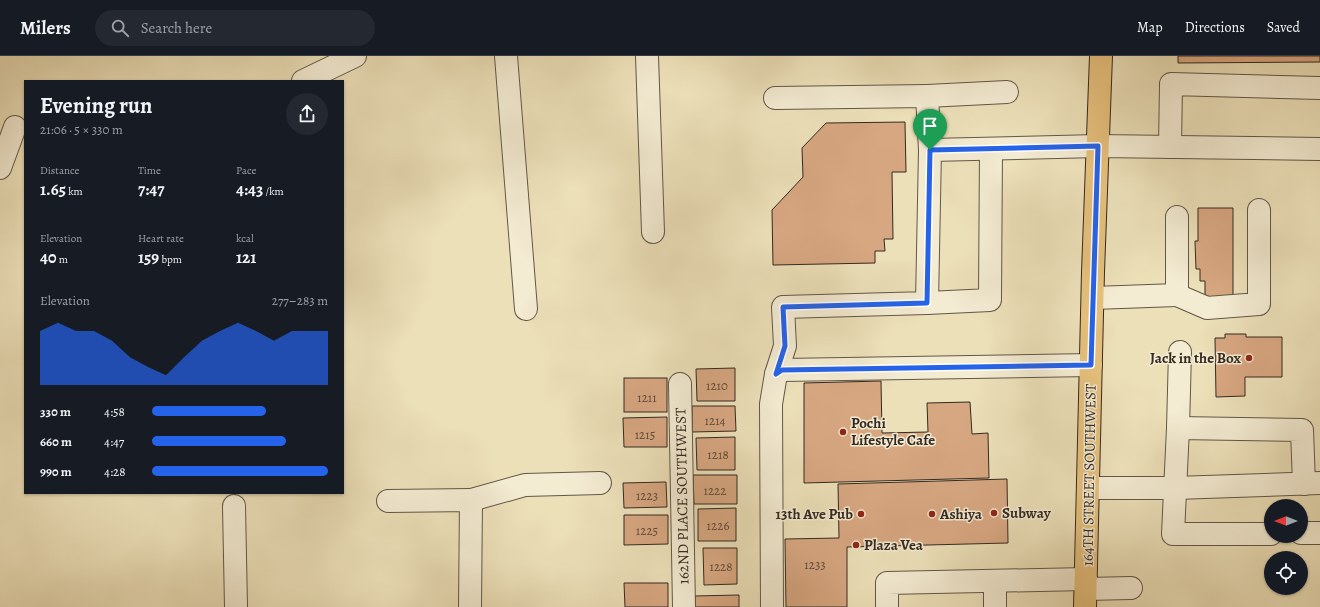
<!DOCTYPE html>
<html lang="en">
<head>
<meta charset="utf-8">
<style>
	body { margin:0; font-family:Alegreya,serif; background:#242831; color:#f1f3f6; height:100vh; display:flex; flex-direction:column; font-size:15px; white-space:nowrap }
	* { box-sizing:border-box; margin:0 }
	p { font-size:13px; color:#9ea1a6 }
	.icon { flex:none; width:22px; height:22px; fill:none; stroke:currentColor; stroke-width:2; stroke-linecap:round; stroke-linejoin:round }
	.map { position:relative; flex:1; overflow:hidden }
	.panel { position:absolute; left:24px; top:24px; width:320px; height:414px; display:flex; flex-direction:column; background:#171b24; border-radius:0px; box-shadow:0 1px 3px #0004 }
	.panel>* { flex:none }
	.needle { width:26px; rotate:270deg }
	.buttons { position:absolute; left:1264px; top:443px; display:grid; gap:8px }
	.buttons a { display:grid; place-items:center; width:44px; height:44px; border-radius:50%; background:#171b24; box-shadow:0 1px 3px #0004; font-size:20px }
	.pin { position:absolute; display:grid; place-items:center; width:34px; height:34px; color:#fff; margin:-41px -17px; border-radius:50% 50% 50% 0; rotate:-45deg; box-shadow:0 0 4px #0007 }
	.pin .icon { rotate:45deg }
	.round { display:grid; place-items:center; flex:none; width:42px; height:42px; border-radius:21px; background:#242831 }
	.headline { display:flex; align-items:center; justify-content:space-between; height:68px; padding:0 16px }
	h1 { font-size:22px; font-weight:700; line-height:30px }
	.figures { display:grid; grid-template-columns:repeat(3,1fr); gap:6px; height:68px; padding:4px 16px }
	.figures div { display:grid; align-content:center }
	.figures b { font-size:17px; font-weight:700 }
	.figures small { font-size:11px; font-weight:400 }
	.figures p { font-size:11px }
	.chart { height:112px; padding:8px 16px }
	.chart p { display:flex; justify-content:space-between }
	.chart svg { width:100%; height:72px; margin-top:4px; fill:#2563eb; opacity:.7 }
	ul { padding:0 16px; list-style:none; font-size:13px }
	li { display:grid; grid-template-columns:64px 48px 1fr; align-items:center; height:30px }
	li i { height:10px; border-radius:5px; background:#2563eb }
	header { display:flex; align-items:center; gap:24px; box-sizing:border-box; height:56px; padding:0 20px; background:#171b24; border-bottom:1px solid #363941 }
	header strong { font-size:19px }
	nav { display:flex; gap:22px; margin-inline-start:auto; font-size:14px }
	.search { width:280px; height:36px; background:#242831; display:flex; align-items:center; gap:10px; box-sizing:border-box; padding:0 14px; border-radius:22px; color:#9ea1a6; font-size:15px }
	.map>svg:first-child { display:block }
	.building { fill:#d7a781; stroke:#342922 }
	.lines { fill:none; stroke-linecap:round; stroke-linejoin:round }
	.minor-casing { stroke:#625748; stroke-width:24 }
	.major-casing { stroke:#342922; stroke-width:24 }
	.minor { stroke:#f3ebd2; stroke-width:22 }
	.major { stroke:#e6c07c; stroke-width:22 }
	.route-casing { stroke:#fff; stroke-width:8 }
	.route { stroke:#2563eb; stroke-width:5 }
	.poi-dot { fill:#8f2418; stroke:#f3ebd2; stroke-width:1.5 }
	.labels { text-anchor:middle; stroke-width:3; stroke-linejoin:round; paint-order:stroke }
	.number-label { font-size:13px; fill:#5d483a }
	.poi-label { font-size:15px; font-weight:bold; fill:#342922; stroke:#f3ebd2; text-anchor:start }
	.street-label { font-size:15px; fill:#342922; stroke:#f3ebd2 }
</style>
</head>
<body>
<header>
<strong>Milers</strong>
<div class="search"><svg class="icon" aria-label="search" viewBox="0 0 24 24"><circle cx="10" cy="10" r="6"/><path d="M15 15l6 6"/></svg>Search here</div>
<nav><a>Map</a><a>Directions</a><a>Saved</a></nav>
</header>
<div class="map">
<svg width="1320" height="551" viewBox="0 0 1320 551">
	<rect width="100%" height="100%" fill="#ece0b9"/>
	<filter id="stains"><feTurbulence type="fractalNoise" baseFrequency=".005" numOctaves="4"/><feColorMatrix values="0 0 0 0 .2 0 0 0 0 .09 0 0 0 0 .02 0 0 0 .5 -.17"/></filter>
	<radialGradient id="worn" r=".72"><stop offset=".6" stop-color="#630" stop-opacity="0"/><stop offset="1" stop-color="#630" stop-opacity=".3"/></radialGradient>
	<g class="building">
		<polygon points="1178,0 1320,0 1320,6 1178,7"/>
		<polygon points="905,66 906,116 892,116 893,183 884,183 885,195 875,195 875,207 773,209 772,154 803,121 802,92 826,67"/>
		<polygon points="1198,152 1233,152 1233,246 1205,246 1205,225 1200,225 1200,213 1196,213 1195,185 1198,185"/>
		<polygon points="1225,278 1246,278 1246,281 1282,281 1282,321 1245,321 1245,340 1216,341 1215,282 1225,282"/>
		<polygon points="735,312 735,345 697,345 696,313"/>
		<rect x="624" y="322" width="43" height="34"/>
		<polygon points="881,325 882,377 928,376 927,347 970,346 972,378 988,377 989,422 804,427 804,327"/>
		<polygon points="692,350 735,350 736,375 692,376"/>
		<polygon points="667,361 667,391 624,391 623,362"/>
		<polygon points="735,381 735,414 697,414 696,382"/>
		<polygon points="693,419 737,419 737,448 694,448"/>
		<polygon points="1007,423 1008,487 847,491 847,551 786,551 785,483 839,482 838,428"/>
		<polygon points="666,426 667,451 624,452 623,427"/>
		<polygon points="736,452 736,485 698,485 698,453"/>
		<polygon points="624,459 668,459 668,488 624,489"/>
		<polygon points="703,492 737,492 737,528 704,529"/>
		<polygon points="624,527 668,527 668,551 625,551"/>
		<polygon points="739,539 739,551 695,551 695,540"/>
	</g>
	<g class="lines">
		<defs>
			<g id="minor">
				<polyline points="506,0 526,253"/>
				<polyline points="647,0 653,176"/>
				<polyline points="303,25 355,0"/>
				<polyline points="927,40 1007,36"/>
				<polyline points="775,42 927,40 930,94 1098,90 1320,93"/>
				<polyline points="1170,91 1171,28 1320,32"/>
				<polyline points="0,112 15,71"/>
				<polyline points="1177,239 1207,252 1259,248 1259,154"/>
				<polyline points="1093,242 1177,239 1177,161"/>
				<polyline points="927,247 990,244 991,93"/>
				<polyline points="776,318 782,314 1091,309"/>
				<polyline points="680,328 684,551"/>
				<polyline points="1178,372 1180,296"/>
				<polyline points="1088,432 1175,432 1320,427"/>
				<polyline points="471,444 525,429 600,427"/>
				<polyline points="388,445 471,444 470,551"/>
				<polyline points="234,450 236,551"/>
				<polyline points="1301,477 1320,477"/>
				<polyline points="1271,478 1173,478 1178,372 1302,374 1304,428"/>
				<polyline points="995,525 995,551"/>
				<polyline points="1086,533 1131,532"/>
				<polyline points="772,551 771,348 776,318 785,290 783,251 927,247 930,94"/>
				<polyline points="887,551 887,527 1086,523"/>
			</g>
			<polyline id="major" points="1085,551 1093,216 1101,0"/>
		</defs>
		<use href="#minor" class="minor-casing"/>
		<use href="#major" class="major-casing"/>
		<use href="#minor" class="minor"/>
		<use href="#major" class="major"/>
	</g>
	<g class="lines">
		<defs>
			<polygon id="route" points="1098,90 1091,309 782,314 776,318 785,290 783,251 927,247 930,94"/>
		</defs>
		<use href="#route" class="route-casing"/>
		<use href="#route" class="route"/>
	</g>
	<g class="poi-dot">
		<circle cx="1249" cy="302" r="4"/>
		<circle cx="843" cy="376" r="4"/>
		<circle cx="994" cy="457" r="4"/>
		<circle cx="861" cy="458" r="4"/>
		<circle cx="932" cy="458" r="4"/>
		<circle cx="856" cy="489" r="4"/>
	</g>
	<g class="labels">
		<g class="number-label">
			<text x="717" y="334">1210</text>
			<text x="647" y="346">1211</text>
			<text x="715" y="369">1214</text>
			<text x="645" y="383">1215</text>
			<text x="718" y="403">1218</text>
			<text x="715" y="439">1222</text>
			<text x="647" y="444">1223</text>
			<text x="718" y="474">1226</text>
			<text x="647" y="479">1225</text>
			<text x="815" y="513">1233</text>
			<text x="721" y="515">1228</text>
		</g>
		<g class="poi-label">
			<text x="1241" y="307" text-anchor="end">Jack in the Box</text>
			<text x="851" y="372">Pochi<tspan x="851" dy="17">Lifestyle Cafe</tspan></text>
			<text x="1002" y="462">Subway</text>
			<text x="853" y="463" text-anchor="end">13th Ave Pub</text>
			<text x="940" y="463">Ashiya</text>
			<text x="864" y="494">Plaza Vea</text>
		</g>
		<g class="street-label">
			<text transform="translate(1089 419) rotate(-89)" y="5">164TH STREET SOUTHWEST</text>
			<text transform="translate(682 440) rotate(-91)" y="5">162ND PLACE SOUTHWEST</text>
		</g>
	</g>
	<rect width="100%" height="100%" filter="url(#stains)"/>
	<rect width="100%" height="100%" fill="url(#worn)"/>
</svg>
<div class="buttons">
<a><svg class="needle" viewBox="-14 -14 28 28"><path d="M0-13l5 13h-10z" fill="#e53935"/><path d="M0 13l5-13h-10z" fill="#9ea1a6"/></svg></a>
<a><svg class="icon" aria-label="locate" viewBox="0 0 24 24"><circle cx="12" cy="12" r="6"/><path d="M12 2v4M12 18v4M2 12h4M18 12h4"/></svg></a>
</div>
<div class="pin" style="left:930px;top:94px;background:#1e9e55"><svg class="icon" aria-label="arrive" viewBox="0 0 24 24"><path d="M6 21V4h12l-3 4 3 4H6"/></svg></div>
<section class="panel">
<div class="headline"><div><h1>Evening run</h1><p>21:06 · 5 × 330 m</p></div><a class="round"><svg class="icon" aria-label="share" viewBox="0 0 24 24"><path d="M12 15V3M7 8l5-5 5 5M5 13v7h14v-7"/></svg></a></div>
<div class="figures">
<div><p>Distance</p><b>1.65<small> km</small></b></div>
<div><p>Time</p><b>7:47</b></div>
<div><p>Pace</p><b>4:43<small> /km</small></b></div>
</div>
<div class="figures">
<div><p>Elevation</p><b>40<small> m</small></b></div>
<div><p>Heart rate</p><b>159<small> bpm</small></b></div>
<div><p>kcal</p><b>121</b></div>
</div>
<div class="chart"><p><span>Elevation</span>277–283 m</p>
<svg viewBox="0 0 160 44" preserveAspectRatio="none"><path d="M0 44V11L10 6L20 11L30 11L40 17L50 27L60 33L70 38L80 27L90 17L100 11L110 6L120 11L130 17L140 11L150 11L160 11V44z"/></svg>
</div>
<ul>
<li><b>330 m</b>4:58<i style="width:65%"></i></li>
<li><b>660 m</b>4:47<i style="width:76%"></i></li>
<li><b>990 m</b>4:28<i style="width:100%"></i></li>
</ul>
</section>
</div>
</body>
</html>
